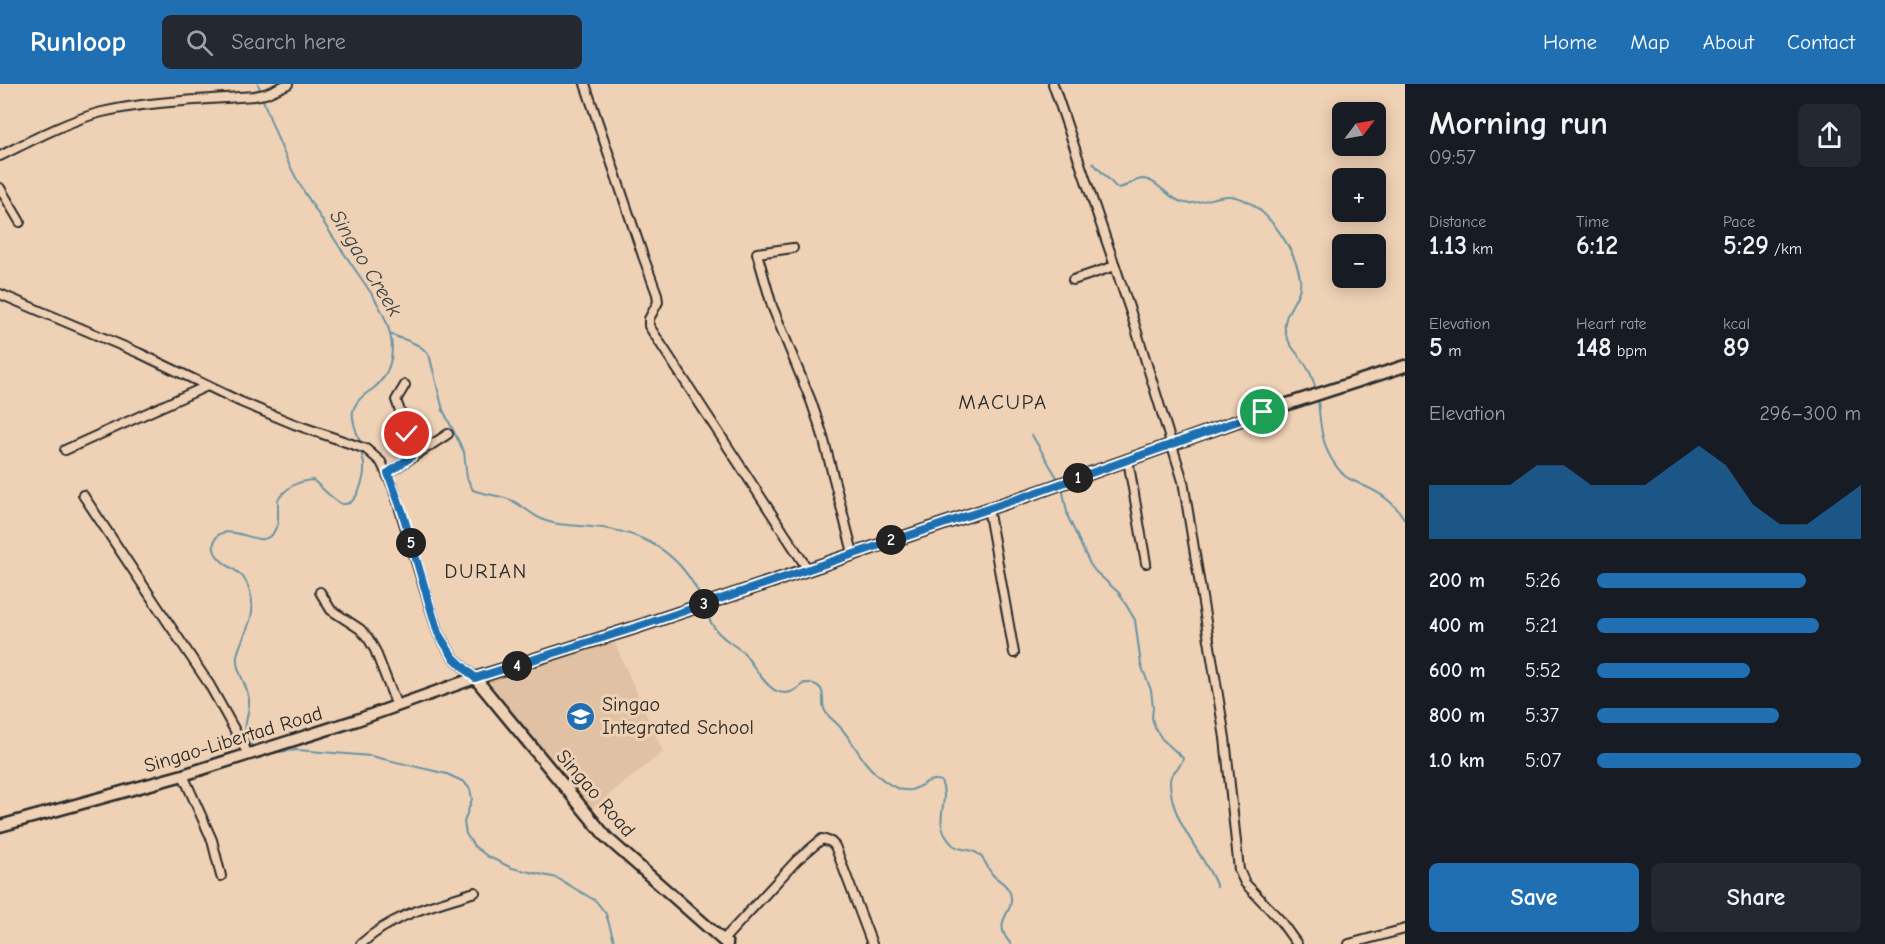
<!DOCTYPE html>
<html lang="en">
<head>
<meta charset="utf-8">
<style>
	body { margin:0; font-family:"Comic Neue",sans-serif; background:#242831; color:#f1f3f6; height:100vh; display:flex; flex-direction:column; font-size:22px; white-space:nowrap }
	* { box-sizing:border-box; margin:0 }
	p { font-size:20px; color:#9ea1a6 }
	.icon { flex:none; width:33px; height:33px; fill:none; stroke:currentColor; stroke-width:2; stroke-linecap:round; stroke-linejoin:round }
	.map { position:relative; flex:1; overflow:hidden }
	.drawer { display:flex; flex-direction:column; background:#171b24; width:480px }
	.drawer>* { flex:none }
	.needle { width:39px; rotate:58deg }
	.tools { position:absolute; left:1332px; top:18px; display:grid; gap:12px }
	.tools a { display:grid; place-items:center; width:54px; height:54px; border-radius:9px; background:#171b24; box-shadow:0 3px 15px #0003; font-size:30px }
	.pin { position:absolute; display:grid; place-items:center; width:51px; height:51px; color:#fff; margin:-26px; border:3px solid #fff; border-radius:50%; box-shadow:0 2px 6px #0007 }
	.km { position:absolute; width:30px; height:30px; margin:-15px; border-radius:50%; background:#222; color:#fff; font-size:16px; line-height:30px; text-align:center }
	.round { display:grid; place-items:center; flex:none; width:63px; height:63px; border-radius:9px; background:#242831 }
	.summary { display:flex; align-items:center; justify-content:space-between; height:102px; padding:0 24px }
	h1 { font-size:33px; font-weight:600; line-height:45px }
	.figures { display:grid; grid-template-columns:repeat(3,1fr); gap:9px; height:102px; padding:6px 24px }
	.figures div { display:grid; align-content:center }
	.figures b { font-size:26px; font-weight:600 }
	.figures small { font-size:16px; font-weight:400 }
	.figures p { font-size:16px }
	.chart { height:168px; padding:12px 24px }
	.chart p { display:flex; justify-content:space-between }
	.chart svg { width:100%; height:108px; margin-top:6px; fill:#1f6fb2; opacity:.7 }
	.action { display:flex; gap:12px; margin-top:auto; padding:12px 24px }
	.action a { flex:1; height:69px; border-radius:9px; background:#1f6fb2; color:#fff; font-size:24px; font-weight:600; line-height:69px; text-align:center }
	.action a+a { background:#242831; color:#f1f3f6 }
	ul { padding:0 24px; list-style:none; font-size:20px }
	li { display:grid; grid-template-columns:96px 72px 1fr; align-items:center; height:45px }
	li i { height:15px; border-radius:8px; background:#1f6fb2 }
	header { display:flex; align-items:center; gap:36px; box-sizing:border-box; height:84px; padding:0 30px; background:#1f6fb2; color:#fff }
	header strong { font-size:28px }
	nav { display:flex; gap:33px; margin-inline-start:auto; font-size:21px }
	.search { width:420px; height:54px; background:#242831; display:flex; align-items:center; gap:15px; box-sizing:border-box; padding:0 21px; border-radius:9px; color:#9ea1a6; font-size:22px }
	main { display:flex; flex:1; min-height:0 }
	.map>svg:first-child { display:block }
	.built { fill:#e0c1a3 }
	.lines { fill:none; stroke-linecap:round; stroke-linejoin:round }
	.stream { stroke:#6994a4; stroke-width:2 }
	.minor-casing { stroke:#2b2b2b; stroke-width:12 }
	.tertiary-casing { stroke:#2b2b2b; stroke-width:15 }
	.minor { stroke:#efd1b5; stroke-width:8 }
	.tertiary { stroke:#efd1b5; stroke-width:10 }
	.route-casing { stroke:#fff; stroke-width:12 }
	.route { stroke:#1f6fb2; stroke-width:8 }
	.labels { text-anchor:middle; stroke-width:6; stroke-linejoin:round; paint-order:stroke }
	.poi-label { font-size:20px; fill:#2b2b2b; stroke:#efd1b5; text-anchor:start }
	.street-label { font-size:20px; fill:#2b2b2b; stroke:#efd1b5 }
	.water-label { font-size:21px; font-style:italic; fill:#3a4549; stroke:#efd1b5 }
	.neighbourhood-label { font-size:21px; letter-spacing:1.5px; fill:#2b2b2b; stroke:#efd1b5 }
</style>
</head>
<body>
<header>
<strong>Runloop</strong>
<div class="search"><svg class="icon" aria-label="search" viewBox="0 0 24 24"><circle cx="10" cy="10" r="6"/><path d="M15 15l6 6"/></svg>Search here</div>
<nav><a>Home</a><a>Map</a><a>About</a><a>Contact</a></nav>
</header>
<main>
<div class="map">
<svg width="1405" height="860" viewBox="0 0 1405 860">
	<rect width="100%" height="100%" fill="#efd1b5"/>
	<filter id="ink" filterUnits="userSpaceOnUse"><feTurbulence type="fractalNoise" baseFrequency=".0167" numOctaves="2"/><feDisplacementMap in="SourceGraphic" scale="12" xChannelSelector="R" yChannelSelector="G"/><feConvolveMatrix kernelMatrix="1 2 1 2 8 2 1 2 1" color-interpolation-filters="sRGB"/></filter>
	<g filter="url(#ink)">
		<polygon class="built" points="613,555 663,668 590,726 486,597"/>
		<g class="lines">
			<g class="stream">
				<polyline points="258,0 261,8"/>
				<path d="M262 13C275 49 289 86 310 117 323 138 336 158 350 178 365 201 384 223 390 250 395 270 390 291 374 304 365 310 356 316 353 327 351 337 357 348 360 358"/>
				<path d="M1093 79 1117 104C1126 104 1133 96 1142 95 1158 95 1168 116 1185 119 1200 121 1215 111 1230 112 1263 115 1296 165 1300 195 1303 214 1282 227 1285 246 1287 262 1301 272 1308 285 1312 291 1314 299 1316 306"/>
				<path d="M390 250C405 257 422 258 430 274L443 326 464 368 467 394 473 406C486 411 500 411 513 417 526 424 537 436 553 439 569 442 586 442 603 444 650 451 682 472 702 516"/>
				<path d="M1318 314C1320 343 1322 371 1345 392 1350 396 1357 398 1362 401 1381 409 1394 418 1405 436"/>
				<polyline points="1032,351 1059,397"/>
				<path d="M1062 403 1068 433 1090 480 1095 487 1119 509 1135 536 1141 581 1151 606 1153 623 1152 634 1155 644 1162 655 1183 674C1182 684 1170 687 1170 697 1170 738 1203 767 1217 803"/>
				<path d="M704 524C710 538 715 548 728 557 733 561 738 564 743 568 759 587 775 628 804 599 811 599 816 599 821 605 825 612 821 620 825 627 828 633 836 638 841 644 850 654 857 667 865 678 874 689 894 709 911 706 922 703 928 693 941 697 951 720 931 735 950 758 957 767 967 764 975 768 984 772 986 782 992 790 998 797 1007 799 1010 809 1017 829 989 836 1011 860"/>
				<path d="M254 663C237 648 250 635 249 616 248 601 235 587 237 572 240 557 250 544 252 528 253 516 250 503 243 493 234 483 211 476 214 459 218 438 248 454 259 455 264 456 267 454 272 451L278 440V416C287 403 297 397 313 396 319 401 336 419 343 420 358 422 365 392 364 381 364 377 362 372 361 367"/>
				<polyline points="270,669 297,666 371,672 447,690 464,698 470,705 472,715 464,738 466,750 474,762 487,772 512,784 557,794 596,817 606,830 615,860"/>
			</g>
			<defs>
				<g id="minor">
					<polyline points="585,0 643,172 657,210 658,218 649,235 649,242 807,484"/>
					<polyline points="1053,0 1131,229 1183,397 1225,654 1239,786 1245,799 1279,835 1297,860"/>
					<path d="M0 72C30 57 70 36 102 28 151 17 204 16 254 12L265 10 288 0"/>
					<polyline points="0,104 20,138"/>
					<polyline points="793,164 757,169 772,222 811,317 822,349 853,469"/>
					<polyline points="1073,196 1115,182"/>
					<polyline points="0,210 139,269 241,318 294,340 366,365 381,378 393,403 438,549 453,573 475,594"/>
					<polyline points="405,301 396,316 405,341 411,373"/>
					<polyline points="65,366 207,302"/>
					<polyline points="1128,376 1146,479"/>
					<polyline points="388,389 448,350"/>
					<polyline points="83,411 209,600 248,670"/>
					<polyline points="988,424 1014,569"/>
					<polyline points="320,508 331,526 360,545 368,554 375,566 397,622"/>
					<polyline points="183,691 212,756 221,792"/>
					<polyline points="723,856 797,776 822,755 831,758 835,762 872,860"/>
					<path d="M361 860C395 829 432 822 475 808"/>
					<polyline points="1349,860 1405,845"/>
				</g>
				<g id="tertiary">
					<polyline points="475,594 607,754 727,860"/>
					<polyline points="0,742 183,691 357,636 475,594 637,543 1032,410 1263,328 1405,282"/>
				</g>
			</defs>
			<use href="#minor" class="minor-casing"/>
			<use href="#tertiary" class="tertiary-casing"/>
			<use href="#minor" class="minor"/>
			<use href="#tertiary" class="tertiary"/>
		</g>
	</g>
	<g class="lines" filter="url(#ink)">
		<defs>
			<polyline id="route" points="407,350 411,373 388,389 402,427 438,549 453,573 475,594 637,543 1032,410 1263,328"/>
		</defs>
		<use href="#route" class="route-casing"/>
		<use href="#route" class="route"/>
	</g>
	<defs>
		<symbol id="school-disc" viewBox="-11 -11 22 22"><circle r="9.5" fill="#1f6fb2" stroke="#efd1b5"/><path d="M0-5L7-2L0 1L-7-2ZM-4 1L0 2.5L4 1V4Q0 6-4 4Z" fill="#fff"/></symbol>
	</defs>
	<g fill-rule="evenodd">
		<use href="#school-disc" x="564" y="616" width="33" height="33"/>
	</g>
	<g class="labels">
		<g class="poi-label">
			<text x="602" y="627">Singao<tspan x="602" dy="23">Integrated School</tspan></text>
		</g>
		<g class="street-label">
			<text transform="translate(233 655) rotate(-17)" y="7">Singao-Libertad Road</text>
			<text transform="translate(596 709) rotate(49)" y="7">Singao Road</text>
		</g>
		<g class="water-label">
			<text transform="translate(366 179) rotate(59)" y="7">Singao Creek</text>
		</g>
		<g class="neighbourhood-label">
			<text x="1003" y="325">MACUPA</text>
			<text x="486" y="494">DURIAN</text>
		</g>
	</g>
</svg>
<div class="tools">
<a><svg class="needle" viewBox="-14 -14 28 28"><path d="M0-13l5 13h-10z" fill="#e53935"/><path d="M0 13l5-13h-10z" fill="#9ea1a6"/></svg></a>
<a>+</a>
<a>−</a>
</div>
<div class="pin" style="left:1263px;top:328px;background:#1e9e55"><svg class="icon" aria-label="arrive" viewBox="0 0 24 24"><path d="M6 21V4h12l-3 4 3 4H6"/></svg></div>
<div class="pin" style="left:407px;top:350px;background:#d93025"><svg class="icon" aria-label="check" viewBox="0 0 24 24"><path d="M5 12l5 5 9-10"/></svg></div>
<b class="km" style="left:1078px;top:394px">1</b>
<b class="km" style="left:891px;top:456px">2</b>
<b class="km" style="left:704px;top:520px">3</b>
<b class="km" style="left:517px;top:582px">4</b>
<b class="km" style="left:411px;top:459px">5</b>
</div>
<section class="drawer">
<div class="summary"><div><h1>Morning run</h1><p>09:57</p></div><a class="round"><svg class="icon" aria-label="share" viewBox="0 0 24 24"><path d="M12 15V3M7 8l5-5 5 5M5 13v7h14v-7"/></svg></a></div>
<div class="figures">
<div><p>Distance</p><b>1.13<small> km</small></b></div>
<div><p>Time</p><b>6:12</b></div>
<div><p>Pace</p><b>5:29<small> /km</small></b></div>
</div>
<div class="figures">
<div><p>Elevation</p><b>5<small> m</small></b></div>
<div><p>Heart rate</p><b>148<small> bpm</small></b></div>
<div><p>kcal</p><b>89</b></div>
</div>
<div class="chart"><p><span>Elevation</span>296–300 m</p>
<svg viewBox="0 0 160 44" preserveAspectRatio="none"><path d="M0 44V22L10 22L20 22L30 22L40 14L50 14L60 22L70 22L80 22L90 14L100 6L110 14L120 30L130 38L140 38L150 30L160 22V44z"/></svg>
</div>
<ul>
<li><b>200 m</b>5:26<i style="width:79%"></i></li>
<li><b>400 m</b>5:21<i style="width:84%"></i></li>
<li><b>600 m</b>5:52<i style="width:58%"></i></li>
<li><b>800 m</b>5:37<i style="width:69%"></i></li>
<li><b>1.0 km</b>5:07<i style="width:100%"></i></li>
</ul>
<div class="action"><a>Save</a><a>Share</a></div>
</section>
</main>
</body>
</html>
